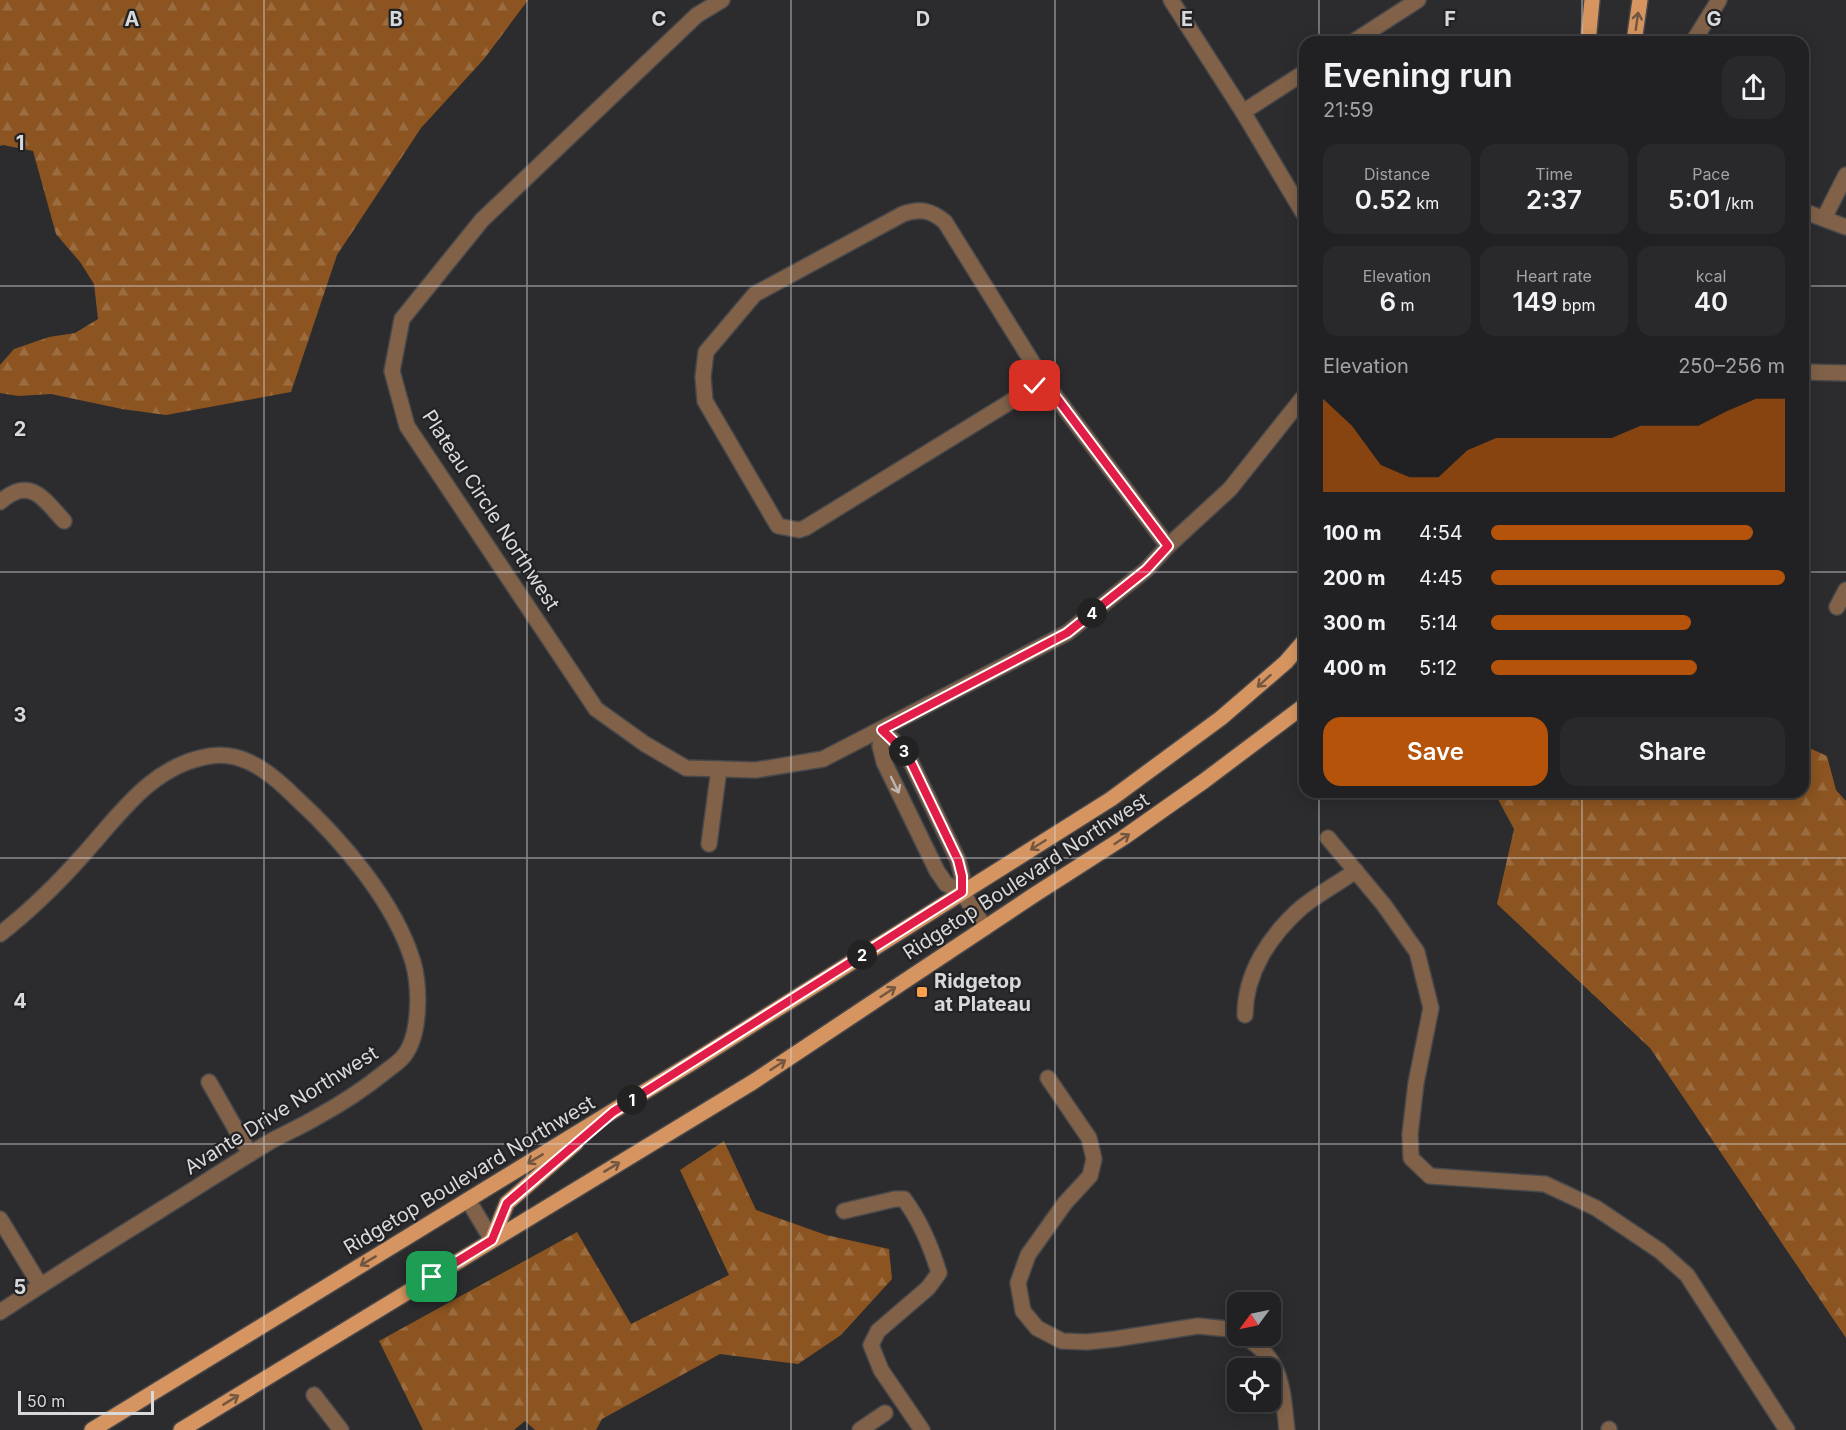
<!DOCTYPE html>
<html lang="en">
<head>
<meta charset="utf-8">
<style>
	body { margin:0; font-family:Inter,sans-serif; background:#29292b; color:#f1f3f6; height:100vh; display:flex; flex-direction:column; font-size:22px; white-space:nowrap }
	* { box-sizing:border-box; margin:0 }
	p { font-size:20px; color:#a2a3a6 }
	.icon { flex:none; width:33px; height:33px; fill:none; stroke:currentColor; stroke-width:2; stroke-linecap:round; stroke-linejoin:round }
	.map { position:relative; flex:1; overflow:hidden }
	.panel { position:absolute; left:1299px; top:36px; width:510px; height:762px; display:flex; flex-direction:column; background:#212123; border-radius:18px; box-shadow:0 3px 15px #0003,0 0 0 2px #3e3e41 }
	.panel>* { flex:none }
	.needle { width:39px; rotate:237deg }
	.buttons { position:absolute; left:1227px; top:1292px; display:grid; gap:12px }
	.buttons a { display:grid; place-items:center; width:54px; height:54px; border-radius:12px; background:#212123; box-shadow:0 3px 15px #0003,0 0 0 2px #3e3e41; font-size:30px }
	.scale { position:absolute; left:18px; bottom:15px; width:136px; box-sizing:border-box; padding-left:6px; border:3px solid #d8d9db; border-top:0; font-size:16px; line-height:21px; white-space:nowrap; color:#d8d9db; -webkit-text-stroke:4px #222225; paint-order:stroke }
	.pin { position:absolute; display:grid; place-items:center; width:51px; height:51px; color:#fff; margin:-26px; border-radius:12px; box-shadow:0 3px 9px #0006 }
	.km { position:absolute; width:30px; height:30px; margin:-15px; border-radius:50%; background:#222; color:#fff; font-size:16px; line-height:30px; text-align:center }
	.round { display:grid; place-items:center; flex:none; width:63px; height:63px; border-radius:18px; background:#29292b }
	.headline { display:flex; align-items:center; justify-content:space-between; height:102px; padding:0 24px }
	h1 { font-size:33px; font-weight:600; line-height:45px }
	.figures { display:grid; grid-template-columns:repeat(3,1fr); gap:9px; height:102px; padding:6px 24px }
	.figures div { display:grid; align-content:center; border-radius:15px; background:#29292b; text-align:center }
	.figures b { font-size:26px; font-weight:600 }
	.figures small { font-size:16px; font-weight:400 }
	.figures p { font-size:16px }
	.chart { height:168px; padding:12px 24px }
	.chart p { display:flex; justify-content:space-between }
	.chart svg { width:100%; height:108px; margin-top:6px; fill:#b45309; opacity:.7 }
	.cta { display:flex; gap:12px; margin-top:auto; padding:12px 24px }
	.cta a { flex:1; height:69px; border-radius:18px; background:#b45309; color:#fff; font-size:24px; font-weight:600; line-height:69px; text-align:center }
	.cta a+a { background:#29292b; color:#f1f3f6 }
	ul { padding:0 24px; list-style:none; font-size:20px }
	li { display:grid; grid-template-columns:96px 72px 1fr; align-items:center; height:45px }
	li i { height:15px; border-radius:8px; background:#b45309 }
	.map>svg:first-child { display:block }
	.forest { fill:url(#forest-firs) }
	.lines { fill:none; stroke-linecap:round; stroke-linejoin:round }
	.minor-casing { stroke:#48484b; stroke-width:18 }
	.major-casing { stroke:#48484b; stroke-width:18 }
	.minor { stroke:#816249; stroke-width:15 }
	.major { stroke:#d69560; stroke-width:15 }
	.oneway { stroke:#735640 }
	.oneway2 { stroke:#beb5af }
	.route-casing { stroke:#fff; stroke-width:12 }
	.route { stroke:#e11d48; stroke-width:8 }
	.grid { fill:none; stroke:#d8d9db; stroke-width:1.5; stroke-opacity:0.55 }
	.poi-dot { fill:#fa9f4e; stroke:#222225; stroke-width:2 }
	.labels { text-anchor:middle; stroke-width:4.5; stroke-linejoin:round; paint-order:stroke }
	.street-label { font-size:20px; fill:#d8d9db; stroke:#222225 }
	.poi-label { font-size:20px; font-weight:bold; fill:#d8d9db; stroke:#222225; text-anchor:start }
	.grid-label { font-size:20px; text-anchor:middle; font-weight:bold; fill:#d8d9db; stroke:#222225; stroke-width:4.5; stroke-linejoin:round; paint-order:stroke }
</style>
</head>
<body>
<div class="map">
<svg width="1846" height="1430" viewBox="0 0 1846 1430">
	<defs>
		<pattern id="forest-firs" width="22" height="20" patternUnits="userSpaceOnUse" patternTransform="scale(1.5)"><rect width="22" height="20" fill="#8b5420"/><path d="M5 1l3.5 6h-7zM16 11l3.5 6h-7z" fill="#9b6c40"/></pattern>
	</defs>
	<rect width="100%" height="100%" fill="#2c2c2f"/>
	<g class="forest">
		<polygon points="0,0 528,0 484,59 421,128 337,255 291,392 166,415 122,409 51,394 18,396 0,393 0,365 14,349 49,337 75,333 98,319 94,284 80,262 56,234 33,151 3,145 0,146"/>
		<polygon points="1803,745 1827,756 1836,790 1846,801 1846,1338 1650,1048 1497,904 1514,829 1494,792 1803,792"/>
		<polygon points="724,1141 756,1210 826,1235 889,1249 892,1279 841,1335 798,1364 720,1354 602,1419 596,1430 535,1430 525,1421 514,1430 423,1430 379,1341 577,1232 631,1324 729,1275 680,1170"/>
	</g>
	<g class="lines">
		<defs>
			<g id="minor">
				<polyline points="722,0 697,15 482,220 402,319 392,371 407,426 596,709 645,744 686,768 756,770 823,759 1067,633 1146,570 1168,546 1230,489 1305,395"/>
				<polyline points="1171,0 1243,112 1305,216"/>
				<polyline points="1353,42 1418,0"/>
				<polyline points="1693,42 1719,0"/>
				<polyline points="1243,112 1305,72"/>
				<polyline points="1803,211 1846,227"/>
				<polyline points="1824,218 1846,175"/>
				<polyline points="1803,372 1846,373"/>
				<path d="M1044 381 805 528 799 530 778 526 705 401 703 377 706 352 755 294 903 214C920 208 931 210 945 222L1044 381 1168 546"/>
				<path d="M0 502C30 476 43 498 64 521"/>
				<polyline points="1837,607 1846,590"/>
				<polyline points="882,730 880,746 884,762 937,871 946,884 962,892 985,928"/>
				<polyline points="882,730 907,754 958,860 962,876 962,892"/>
				<polyline points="1328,838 1384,905 1417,952 1431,1008 1416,1083 1410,1134 1411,1158 1430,1176 1545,1184 1596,1208 1660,1251 1687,1275 1787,1430"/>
				<polyline points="709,844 719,769"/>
				<path d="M0 934C30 911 59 882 84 854 120 814 152 765 210 756 223 754 237 756 249 762 267 770 282 784 295 797 341 839 395 902 413 962 420 987 421 1036 403 1057 398 1063 391 1067 385 1072 364 1089 341 1104 317 1117 302 1126 286 1133 271 1141 234 1163 198 1187 162 1209 108 1243 53 1277 0 1312"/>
				<path d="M1245 1015C1245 973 1270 935 1302 907 1318 894 1338 883 1356 871"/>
				<polyline points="1048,1078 1089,1138 1094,1159 1090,1176 1065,1203 1028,1255 1018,1283 1023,1311 1037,1328 1062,1341 1087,1342 1115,1339 1198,1326 1229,1329 1238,1333"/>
				<polyline points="209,1082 250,1154"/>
				<polyline points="468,1200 492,1240"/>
				<path d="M844 1211 895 1199H904C921 1222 931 1246 939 1273L928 1288 878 1331 871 1345 881 1370 922 1430"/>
				<polyline points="0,1219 40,1285"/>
				<path d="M1241 1335C1283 1357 1282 1388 1287 1430"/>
				<polyline points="314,1395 341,1430"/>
				<polyline points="1609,1429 1609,1430"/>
				<polyline points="860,1430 885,1413"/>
			</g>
			<g id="major">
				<polyline points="1588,42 1592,0"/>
				<polyline points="1634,42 1640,0"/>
				<polyline points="492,1240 507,1203 576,1143"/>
				<polyline points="92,1430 690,1064 1111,799 1221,718 1286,662 1305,640"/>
				<polyline points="181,1430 753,1082 1034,895 1123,838 1204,781 1305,705"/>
			</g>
		</defs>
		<use href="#minor" class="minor-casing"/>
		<use href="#major" class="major-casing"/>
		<use href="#minor" class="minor"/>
		<use href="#major" class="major"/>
	</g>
	<defs><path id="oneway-shaft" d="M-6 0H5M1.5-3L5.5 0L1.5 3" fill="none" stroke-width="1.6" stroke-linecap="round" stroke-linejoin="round" transform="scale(1.5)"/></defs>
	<g class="oneway">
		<use href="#oneway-shaft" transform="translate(1637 21) rotate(-82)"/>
		<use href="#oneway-shaft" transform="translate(1264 681) rotate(138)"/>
		<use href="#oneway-shaft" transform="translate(1122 839) rotate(-34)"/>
		<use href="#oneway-shaft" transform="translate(1038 845) rotate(148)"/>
		<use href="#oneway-shaft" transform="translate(888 992) rotate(-33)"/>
		<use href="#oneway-shaft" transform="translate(778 1065) rotate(-33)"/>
		<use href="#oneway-shaft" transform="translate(535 1159) rotate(149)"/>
		<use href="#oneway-shaft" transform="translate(612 1167) rotate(-31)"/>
		<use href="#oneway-shaft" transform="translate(368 1261) rotate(149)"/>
		<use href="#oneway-shaft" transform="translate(231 1400) rotate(-31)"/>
	</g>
	<use class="oneway2" href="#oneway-shaft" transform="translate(895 785) rotate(64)"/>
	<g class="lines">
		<defs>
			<polyline id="route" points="432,1277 492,1240 507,1203 613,1112 962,892 962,876 958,860 907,754 882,730 1067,633 1146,570 1168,546 1044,381 1035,386"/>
		</defs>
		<use href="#route" class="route-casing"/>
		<use href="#route" class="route"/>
	</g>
	<path class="grid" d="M264 0V1430M527 0V1430M791 0V1430M1055 0V1430M1319 0V42M1582 0V42M0 286H1305M1803 286H1846M0 572H1305M1803 572H1846M1319 792V1430M1582 792V1430M0 858H1846M0 1144H1846"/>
	<rect class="poi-dot" x="916" y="986" width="12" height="12" rx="3"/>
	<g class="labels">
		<g class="street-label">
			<text transform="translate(491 510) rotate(57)" y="7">Plateau Circle Northwest</text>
			<text transform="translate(1026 876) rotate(-33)" y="7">Ridgetop Boulevard Northwest</text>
			<text transform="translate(281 1110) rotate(-32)" y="7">Avante Drive Northwest</text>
			<text transform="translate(469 1175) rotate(-31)" y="7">Ridgetop Boulevard Northwest</text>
		</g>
		<g class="poi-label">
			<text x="934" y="988">Ridgetop<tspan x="934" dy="23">at Plateau</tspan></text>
		</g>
	</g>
	<g class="grid-label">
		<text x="132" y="26">A</text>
		<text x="396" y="26">B</text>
		<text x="659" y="26">C</text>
		<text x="923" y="26">D</text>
		<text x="1187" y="26">E</text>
		<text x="1450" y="26">F</text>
		<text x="1714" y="26">G</text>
		<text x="20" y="150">1</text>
		<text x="20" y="436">2</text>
		<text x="20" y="722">3</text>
		<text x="20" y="1008">4</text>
		<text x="20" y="1294">5</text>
	</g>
</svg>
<div class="buttons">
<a><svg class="needle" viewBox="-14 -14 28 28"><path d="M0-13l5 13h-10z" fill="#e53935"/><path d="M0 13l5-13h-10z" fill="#a2a3a6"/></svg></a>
<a><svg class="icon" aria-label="locate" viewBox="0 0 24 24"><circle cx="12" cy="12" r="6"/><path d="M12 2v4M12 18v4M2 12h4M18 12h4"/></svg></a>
</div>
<div class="scale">50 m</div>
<div class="pin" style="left:432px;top:1277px;background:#1e9e55"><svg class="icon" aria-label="arrive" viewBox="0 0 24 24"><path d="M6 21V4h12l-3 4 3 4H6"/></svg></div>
<div class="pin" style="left:1035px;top:386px;background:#d93025"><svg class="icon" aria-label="check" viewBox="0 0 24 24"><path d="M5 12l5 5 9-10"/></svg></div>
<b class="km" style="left:632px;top:1100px">1</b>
<b class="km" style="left:862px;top:955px">2</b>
<b class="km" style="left:904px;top:751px">3</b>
<b class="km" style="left:1092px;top:613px">4</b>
<section class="panel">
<div class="headline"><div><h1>Evening run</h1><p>21:59</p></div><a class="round"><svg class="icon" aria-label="share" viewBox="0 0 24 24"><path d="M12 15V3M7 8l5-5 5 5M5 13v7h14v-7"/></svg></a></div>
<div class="figures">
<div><p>Distance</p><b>0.52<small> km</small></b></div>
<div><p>Time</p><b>2:37</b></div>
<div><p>Pace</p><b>5:01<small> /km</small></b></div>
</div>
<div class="figures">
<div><p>Elevation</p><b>6<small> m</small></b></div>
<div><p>Heart rate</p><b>149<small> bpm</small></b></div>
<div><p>kcal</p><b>40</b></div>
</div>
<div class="chart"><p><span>Elevation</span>250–256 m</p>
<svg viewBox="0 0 160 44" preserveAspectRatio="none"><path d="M0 44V6L10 17L20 33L30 38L40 38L50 27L60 22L70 22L80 22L90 22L100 22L110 17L120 17L130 17L140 11L150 6L160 6V44z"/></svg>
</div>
<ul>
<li><b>100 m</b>4:54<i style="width:89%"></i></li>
<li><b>200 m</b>4:45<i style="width:100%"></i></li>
<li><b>300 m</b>5:14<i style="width:68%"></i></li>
<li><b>400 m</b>5:12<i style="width:70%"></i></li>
</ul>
<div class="cta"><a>Save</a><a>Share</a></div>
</section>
</div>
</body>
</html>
